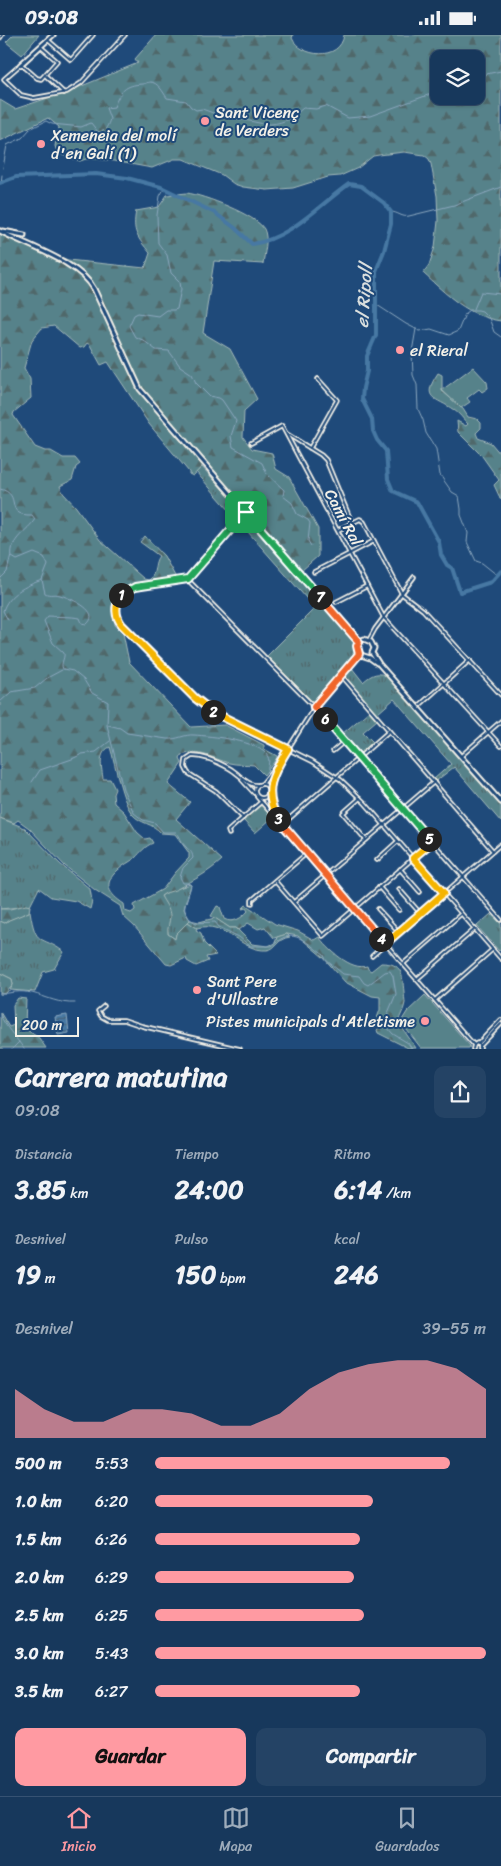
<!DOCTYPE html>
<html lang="es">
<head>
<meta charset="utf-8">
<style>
	body { margin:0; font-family:Sriracha,sans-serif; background:#244365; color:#f1f3f6; height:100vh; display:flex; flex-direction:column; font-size:19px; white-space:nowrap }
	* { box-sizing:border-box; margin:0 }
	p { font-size:16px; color:#9eacbb }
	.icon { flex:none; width:28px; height:28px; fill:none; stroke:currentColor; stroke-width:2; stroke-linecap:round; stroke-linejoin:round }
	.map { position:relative; height:1014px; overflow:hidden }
	.details { display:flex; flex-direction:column; background:#17385c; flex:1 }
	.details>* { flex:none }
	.tools { position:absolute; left:430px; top:15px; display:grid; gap:10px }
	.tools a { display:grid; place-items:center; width:55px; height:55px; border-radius:10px; background:#17385c; box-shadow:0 1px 4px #0004,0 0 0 1px #365272; font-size:25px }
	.scale { position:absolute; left:15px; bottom:12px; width:64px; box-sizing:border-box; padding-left:5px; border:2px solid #f4f1e8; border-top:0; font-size:14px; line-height:18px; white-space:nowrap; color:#f4f1e8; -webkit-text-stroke:4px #1f4a7a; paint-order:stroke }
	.pin { position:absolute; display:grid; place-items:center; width:42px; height:42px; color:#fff; margin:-21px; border-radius:10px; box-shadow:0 2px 8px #0006 }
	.km { position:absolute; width:25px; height:25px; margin:-12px; border-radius:50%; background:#222; color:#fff; font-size:14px; line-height:25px; text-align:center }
	.round { display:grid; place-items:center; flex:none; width:52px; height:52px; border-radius:10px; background:#244365 }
	.head { display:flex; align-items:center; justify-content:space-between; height:85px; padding:0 15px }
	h1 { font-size:28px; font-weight:800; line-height:38px }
	.stats { display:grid; grid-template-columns:repeat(3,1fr); gap:8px; height:85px; padding:5px 15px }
	.stats div { display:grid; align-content:center }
	.stats b { font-size:25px; font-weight:800 }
	.stats small { font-size:14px; font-weight:400 }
	.stats p { font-size:14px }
	.chart { height:140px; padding:10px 15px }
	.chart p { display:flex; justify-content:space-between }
	.chart svg { width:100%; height:90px; margin-top:5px; fill:#ff9aa2; opacity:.7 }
	.button { display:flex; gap:10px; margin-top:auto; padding:10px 15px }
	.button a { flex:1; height:58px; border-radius:10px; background:#ff9aa2; color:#111; font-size:20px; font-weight:800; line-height:58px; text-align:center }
	.button a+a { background:#244365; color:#f1f3f6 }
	ul { padding:0 15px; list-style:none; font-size:16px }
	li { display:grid; grid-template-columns:80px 60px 1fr; align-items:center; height:38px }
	li i { height:12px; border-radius:6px; background:#ff9aa2 }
	.status { display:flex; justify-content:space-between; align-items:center; height:35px; padding:0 25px; background:#17385c; direction:ltr }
	.status svg { height:14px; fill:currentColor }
	.dock { display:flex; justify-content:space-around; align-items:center; height:70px; border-top:1px solid #365272; background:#17385c; font-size:14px; color:#9eacbb }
	.dock a { display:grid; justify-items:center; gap:2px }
	.dock .current { color:#ff9aa2 }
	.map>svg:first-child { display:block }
	.grass { fill:url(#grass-tufts); stroke:#a5bab9 }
	.forest { fill:url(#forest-firs); stroke:#a5bab9; fill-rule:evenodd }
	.wetland { fill:url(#wetland-marsh); stroke:#a5bab9 }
	.garden { fill:#56828a; stroke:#a5bab9 }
	.water { fill:url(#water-rules); stroke:#8ca8bf }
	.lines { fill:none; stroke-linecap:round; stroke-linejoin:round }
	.stream { stroke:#8ca8bf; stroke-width:1 }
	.river { stroke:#4678a3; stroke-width:4 }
	.street-casing { stroke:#f4f1e8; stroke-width:5.5 }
	.secondary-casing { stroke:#f4f1e8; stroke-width:7 }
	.street { stroke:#1f4a7a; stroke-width:2 }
	.secondary { stroke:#1f4a7a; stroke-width:3 }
	.split-1-casing { stroke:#fff; stroke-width:10 }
	.split-2-casing { stroke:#fff; stroke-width:10 }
	.split-3-casing { stroke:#fff; stroke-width:10 }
	.split-4-casing { stroke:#fff; stroke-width:10 }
	.split-5-casing { stroke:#fff; stroke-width:10 }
	.split-6-casing { stroke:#fff; stroke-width:10 }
	.split-7-casing { stroke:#fff; stroke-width:10 }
	.split-8-casing { stroke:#fff; stroke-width:10 }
	.split-1 { stroke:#22a559; stroke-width:6 }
	.split-2 { stroke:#f5b400; stroke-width:6 }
	.split-3 { stroke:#f5b400; stroke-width:6 }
	.split-4 { stroke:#f0652b; stroke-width:6 }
	.split-5 { stroke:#f5b400; stroke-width:6 }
	.split-6 { stroke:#22a559; stroke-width:6 }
	.split-7 { stroke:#f0652b; stroke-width:6 }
	.split-8 { stroke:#22a559; stroke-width:6 }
	.poi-dot { fill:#ff9aa2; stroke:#1f4a7a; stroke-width:2 }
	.labels { text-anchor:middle; stroke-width:4; stroke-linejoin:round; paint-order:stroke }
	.poi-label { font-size:16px; fill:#f4f1e8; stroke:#1f4a7a; text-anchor:start }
	.street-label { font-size:16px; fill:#f4f1e8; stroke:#1f4a7a }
	.water-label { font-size:18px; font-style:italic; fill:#dadfde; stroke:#1f4a7a }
</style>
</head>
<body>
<div class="status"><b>09:08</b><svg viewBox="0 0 49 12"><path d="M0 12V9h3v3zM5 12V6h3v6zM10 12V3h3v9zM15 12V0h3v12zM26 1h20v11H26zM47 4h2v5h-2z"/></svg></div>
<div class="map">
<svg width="501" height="1014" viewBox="0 0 501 1014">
	<defs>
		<pattern id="grass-tufts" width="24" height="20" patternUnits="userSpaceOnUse" patternTransform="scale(1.25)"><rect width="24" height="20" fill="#56828a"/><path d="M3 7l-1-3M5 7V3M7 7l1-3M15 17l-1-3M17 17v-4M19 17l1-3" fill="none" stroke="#50686b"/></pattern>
		<pattern id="forest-firs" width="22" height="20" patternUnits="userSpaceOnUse" patternTransform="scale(1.25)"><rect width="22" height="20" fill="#56828a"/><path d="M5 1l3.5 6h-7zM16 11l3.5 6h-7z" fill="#50686b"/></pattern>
		<pattern id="wetland-marsh" width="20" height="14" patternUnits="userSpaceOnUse" patternTransform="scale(1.25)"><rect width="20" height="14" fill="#56828a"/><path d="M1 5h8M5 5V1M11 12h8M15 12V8" fill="none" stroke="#50686b"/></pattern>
		<pattern id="water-rules" width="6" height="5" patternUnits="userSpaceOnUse" patternTransform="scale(1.25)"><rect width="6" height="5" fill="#4678a3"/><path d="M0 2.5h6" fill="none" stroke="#476279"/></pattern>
	</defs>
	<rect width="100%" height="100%" fill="#1f4a7a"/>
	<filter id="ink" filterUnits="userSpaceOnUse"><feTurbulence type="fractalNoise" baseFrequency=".02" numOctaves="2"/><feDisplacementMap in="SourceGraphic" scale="10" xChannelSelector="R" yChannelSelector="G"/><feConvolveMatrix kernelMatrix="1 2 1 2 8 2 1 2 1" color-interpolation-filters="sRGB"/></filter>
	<g filter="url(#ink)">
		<g class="grass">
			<polygon points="202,432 239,472 241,479 237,484 196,437"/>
			<polygon points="250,484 344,592 355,608 355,620 315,666 312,666 267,621 315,573 240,488"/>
			<path d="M352 633 363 647C372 639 378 636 389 642L501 771V787L454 732 436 746 434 744 451 729 394 664 377 679 346 644 345 640Z"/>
			<polygon points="369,676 377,685 363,697 373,707 361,718 358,717 342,699"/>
			<polygon points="259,771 262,771 272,783 255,798 243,785"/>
			<polygon points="0,783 25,793 60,829 90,854 92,866 90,874 76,866 51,862 39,853 30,871 0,874"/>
			<path d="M190 849 191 850 184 874 190 885 176 899 175 904 168 899 167 890 170 882 161 861C169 855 181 853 190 849Z"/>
			<path d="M30 876C36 913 40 899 64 917L54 934 43 937 35 957 10 955 13 950 12 944 0 938V886L5 888 8 885Z"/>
			<polygon points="491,879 501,889 501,914 499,916 477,891"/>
		</g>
		<g class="forest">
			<path d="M156 0H293L292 3C300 22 340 27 344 0H501V286C469 282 446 259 423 238L429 230 435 212 438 186 437 161 431 129 429 124 424 120 404 117 379 120 373 121 358 133 340 141 328 142 293 153 267 155 243 152 234 149 222 140 183 124H174L152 133 108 125 86 124 80 126 62 120 57 117 55 111 59 92 48 83 0 106V65L15 74 72 55 138 28 135 24ZM439 24H476V61H439Z"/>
			<path d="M187 158C203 160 256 180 264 194 269 204 264 219 263 229L214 226 203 298 230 314 257 364 244 376 243 402 252 414 272 418 276 434 289 442 318 494V521L301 536 206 427 193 441 189 439V437L149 389 108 327 101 330 90 310 87 308 84 312 80 313 54 291 42 293 32 305 24 333 30 344 31 363 14 377 13 380 35 412 45 416H51L63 423H75L80 429 76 432 72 445 60 451 63 458 76 472 100 505 144 544 149 545C157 539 153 528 159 521L140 507 145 501 164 521 176 543 118 554 115 590 123 598 129 627 191 692 225 690 264 710V714L277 721V723L264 740 254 730C246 729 237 730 229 728 214 724 199 714 182 720L180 724 182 728 168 749 190 767 176 784 222 825C209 837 194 845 179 853 173 857 167 856 161 861 164 867 170 874 170 881 170 887 167 892 168 899L175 904 176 899 188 887 197 893 196 895 201 898 204 908 216 920 206 922 208 926 196 931 187 926 186 923 171 930 166 929 134 891 123 881 120 871 95 855 65 831 29 793 18 785 14 788 0 783V198L68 225 145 233 150 218C137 202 132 197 136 176L159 172 167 160ZM110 712C116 731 121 764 132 779 140 789 153 788 161 798L175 799 189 818V823L175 838 163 854 134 870 135 875 131 878 125 876 124 869C109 859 102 849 118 835 123 830 130 827 135 823 141 817 145 811 153 808L150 803 145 804 137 797 124 777 114 768 113 759 115 754 110 744H103C102 733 97 718 110 712Z"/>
			<path d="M438 338 442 340V356L463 374 468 382 477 384 481 388V393L476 398 478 403 491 408 501 420V465L494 450 499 445 482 421 458 397 457 386 466 391 468 389C463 384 459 378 454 375 436 362 420 365 438 338Z"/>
			<polygon points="26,870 30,871 29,877 9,885 5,888 0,886 0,874 10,874"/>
			<path d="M246 870 275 889 298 896 314 905 319 902C328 914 351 936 367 931L368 934 371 936 381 928C403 928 402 939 404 957 404 960 405 965 405 968 404 975 400 981 398 987L416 1013H408L378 998 377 995 381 991V987L377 983 380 975V962L372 961 345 947 323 922 298 901 287 899 274 903 265 892 258 894 248 888 239 895 236 893H230L211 881 217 871 220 872 224 884C233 889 242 883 248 876L246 873 242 874Z"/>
			<polygon points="0,938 12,944 13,950 5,959 0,959"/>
			<polygon points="18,963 26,964 25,991 27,995 39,1003 46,1013 0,1013 0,977 9,992 14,990 13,970"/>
		</g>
		<path class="wetland" d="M215 883 230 893H236L252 909 268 911 275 908 277 902 287 899 290 902C276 904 277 914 267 915 241 917 225 885 197 893L188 887 190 885 199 887Z"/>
		<g class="garden">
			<polygon points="13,0 39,0 22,20 6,7"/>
			<polygon points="473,332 487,347 488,353 482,357 479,354 467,363 470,367 461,373 442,355"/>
			<polygon points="425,960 470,1011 469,1013 421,1013 403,990 402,985 407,977"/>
		</g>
		<polygon class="water" points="67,980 69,998 58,1000 55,982"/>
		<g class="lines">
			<g class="stream">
				<polyline points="476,41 501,36"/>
				<path d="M3 133 7 110 22 103 30 94 46 86 52 89 72 91 81 92 91 88 98 97C106 97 108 90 110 84L106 73 114 72C120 56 125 50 142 49 145 49 147 47 150 47 158 47 163 57 167 63L186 66 191 72 196 75 202 74 216 79 264 89C281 90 291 84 303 73L316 74 326 71 348 83 370 81 439 56"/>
				<polyline points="1,148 2,140"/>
				<polyline points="164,154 160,161 157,180 158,208 167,220 171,238 180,247 181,254 177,274 174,275 166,275 158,281 138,278 134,280 129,291 135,302 143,305 156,315 169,316 180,331 192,339 196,348 209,361 219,363 222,365 236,386 231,401 233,412 262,428 267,439 284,455 283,461 292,468 297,479 308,485 310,488 308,506 311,511"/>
				<path d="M391 177C398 177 402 183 409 181L454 170 501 152"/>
				<polyline points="377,270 406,289 420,296 431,294 449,300 458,296 465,279 470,275 478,275 482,276 489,283 494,297 501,302"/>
				<polyline points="474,274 481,257 501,259"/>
				<polyline points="416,294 412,317 413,340 417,350 418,374 423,385 426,398 436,414 440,440 452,457 459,461 461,474 461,480 468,498 467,507 476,526 482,528 497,540"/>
				<path d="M0 454C24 459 2 481 32 480L35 484C28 496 9 504 12 522L17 525 34 518 44 522 48 530 42 545 45 558C50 561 54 558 60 560 70 563 102 576 87 589L82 588 80 583C70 581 58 582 48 581L44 586 53 608 64 618C65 624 60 628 63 634L73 636 84 645 92 658 108 667 107 690 123 754 134 778 143 785 155 788 163 797H176C181 801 181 808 186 812 190 816 192 816 193 823L183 833 180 842 183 848H188L191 850C188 866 176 877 196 888L215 887 219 892 239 902 250 911H272L277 907"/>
				<polyline points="0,544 7,537 11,519"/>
				<path d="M8 585 3 576C8 559 25 551 42 545"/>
				<polyline points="0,667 11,657 35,653 47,643 62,635"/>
				<path d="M108 690 120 693 127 698 167 704C177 705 185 699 194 700 210 701 260 705 268 722 270 726 268 732 267 737"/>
				<polyline points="32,747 40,735 72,724 82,719 96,717 110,706"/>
				<path d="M278 906C295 892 310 911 324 920L326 925 343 939 359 941 364 948 368 950 385 937 390 936 393 941 396 959 385 985 386 991 393 999 408 1008 412 1014"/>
				<path d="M0 959C12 958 19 955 32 958 47 962 59 969 75 968"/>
				<path d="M0 979C4 991 16 1002 24 1014"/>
				<polyline points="12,1014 19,1007"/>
			</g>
			<path class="river" d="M0 148 16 142 96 139 127 143 161 152 215 178 235 193 252 209C290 204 319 170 349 149L361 151 384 168 391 177V189L384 216 376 236V300L367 321V336L363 353 362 364 372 384 373 396 377 405 386 416 388 444 393 456 417 467 439 507 441 520 447 530 452 533 460 557 491 547 501 536"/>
			<defs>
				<g id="street">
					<polyline points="0,3 2,0"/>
					<polyline points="48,5 71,25 93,0"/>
					<polyline points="21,29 37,43 41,44 57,26 41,12"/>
					<polyline points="20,30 4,44 21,60 34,63 67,57 81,48 125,0"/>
					<polyline points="46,41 64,58"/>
					<polyline points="287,399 321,420 326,425 352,488"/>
					<polyline points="251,408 282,391 384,583 501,711"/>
					<polyline points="310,413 337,365 318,344"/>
					<polyline points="338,495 360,484 364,487 402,559 423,575 501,660"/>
					<polyline points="314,537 374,506"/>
					<path d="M187 544C177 545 166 548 156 549 135 553 105 556 119 586L195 663 209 675 312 726 341 745 365 768 501 924"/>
					<polyline points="187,544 319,677 501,885"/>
					<polyline points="187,544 247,477"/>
					<polyline points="336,567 367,551"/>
					<polyline points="369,605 375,594 414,542"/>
					<polyline points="341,640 493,816"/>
					<polyline points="420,670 470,625"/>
					<polyline points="333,716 345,706"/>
					<polyline points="461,721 501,686"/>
					<polyline points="242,745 254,758"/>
					<circle cx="262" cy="756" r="7"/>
					<polyline points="262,749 279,728 317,668 359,619"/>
					<polyline points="270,754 278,730"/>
					<polyline points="270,760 273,773 281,788"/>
					<polyline points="257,762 474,1010"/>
					<polyline points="360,763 343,778 366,805"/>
					<path d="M243 783 216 756 188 738 185 732 186 725 192 721C205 721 218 727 229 733 240 739 247 751 259 750"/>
					<polyline points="282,790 389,696"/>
					<polyline points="229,799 228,796 261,767"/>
					<polyline points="377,825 398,806"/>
					<polyline points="400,834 420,857"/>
					<polyline points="275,846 323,901 432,807"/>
					<polyline points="379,852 399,875"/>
					<polyline points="399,854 420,878"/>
					<polyline points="294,867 434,747"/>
					<polyline points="252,868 252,865 307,818"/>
					<polyline points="378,874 399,897"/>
					<polyline points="372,921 501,809"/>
					<polyline points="403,929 461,879"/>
					<polyline points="417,944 475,894"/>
					<polyline points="435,965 493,914"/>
					<polyline points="104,971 98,976 101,981 108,985 124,985 142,991 240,1014"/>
					<polyline points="478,1009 501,985"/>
					<polyline points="480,1011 501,989"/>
					<polyline points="473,1014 474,1010 477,1008 480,1010 480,1014"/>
				</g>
				<g id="secondary">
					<polyline points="20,30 53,0"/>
					<path d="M0 196C27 211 80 227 94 254L140 354 359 607"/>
					<polyline points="3,196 24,200"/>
					<polyline points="359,607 364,604 371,607 374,613 372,618 379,629 501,767"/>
					<polyline points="359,607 357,614 361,620 370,623 377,628"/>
				</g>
			</defs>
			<use href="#street" class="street-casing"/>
			<use href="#secondary" class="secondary-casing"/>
			<use href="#street" class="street"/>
			<use href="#secondary" class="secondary"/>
		</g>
	</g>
	<g class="lines" filter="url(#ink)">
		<defs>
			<polyline id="split-1" points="121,560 135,552 188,544 246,477"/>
			<path id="split-2" d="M121 560C115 570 114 580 122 590L195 663 213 677"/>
			<path id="split-3" d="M213 677 288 714C273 738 262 756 278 784"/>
			<polyline id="split-4" points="278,784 381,904"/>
			<polyline id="split-5" points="381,904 385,909 444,858 413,823 432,807 429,804"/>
			<polyline id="split-6" points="325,684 429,804"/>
			<polyline id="split-7" points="320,562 359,607 357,611 359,619 314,672 325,684"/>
			<polyline id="split-8" points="246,477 320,562"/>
		</defs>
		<use href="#split-1" class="split-1-casing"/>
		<use href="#split-2" class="split-2-casing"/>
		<use href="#split-3" class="split-3-casing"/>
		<use href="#split-4" class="split-4-casing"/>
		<use href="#split-5" class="split-5-casing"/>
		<use href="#split-6" class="split-6-casing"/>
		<use href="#split-7" class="split-7-casing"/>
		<use href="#split-8" class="split-8-casing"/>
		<use href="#split-1" class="split-1"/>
		<use href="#split-2" class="split-2"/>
		<use href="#split-3" class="split-3"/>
		<use href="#split-4" class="split-4"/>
		<use href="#split-5" class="split-5"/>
		<use href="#split-6" class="split-6"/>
		<use href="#split-7" class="split-7"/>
		<use href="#split-8" class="split-8"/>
	</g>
	<g class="poi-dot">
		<circle cx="205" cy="86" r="5"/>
		<circle cx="41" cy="109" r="5"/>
		<circle cx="400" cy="315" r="5"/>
		<circle cx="197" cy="955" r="5"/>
		<circle cx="425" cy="986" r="5"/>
	</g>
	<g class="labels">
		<g class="poi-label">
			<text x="215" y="83">Sant Vicenç<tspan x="215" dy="18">de Verders</tspan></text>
			<text x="51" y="106">Xemeneia del molí<tspan x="51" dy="18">d'en Galí (1)</tspan></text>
			<text x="410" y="321">el Rieral</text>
			<text x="207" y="952">Sant Pere<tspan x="207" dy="18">d'Ullastre</tspan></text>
			<text x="415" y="992" text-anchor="end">Pistes municipals d'Atletisme</text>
		</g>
		<g class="street-label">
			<text transform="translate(344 482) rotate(62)" y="6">Camí Ral</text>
		</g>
		<g class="water-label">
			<text transform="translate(364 261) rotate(-86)" y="6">el Ripoll</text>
		</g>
	</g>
</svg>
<div class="tools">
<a><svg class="icon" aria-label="layers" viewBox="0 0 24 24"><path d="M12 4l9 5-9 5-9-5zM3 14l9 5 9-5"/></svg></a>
</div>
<div class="scale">200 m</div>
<div class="pin" style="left:246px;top:477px;background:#1e9e55"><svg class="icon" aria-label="arrive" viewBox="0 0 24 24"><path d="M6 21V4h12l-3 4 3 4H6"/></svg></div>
<b class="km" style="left:121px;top:560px">1</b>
<b class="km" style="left:213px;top:677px">2</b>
<b class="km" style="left:278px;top:784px">3</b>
<b class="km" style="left:381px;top:904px">4</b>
<b class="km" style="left:429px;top:804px">5</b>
<b class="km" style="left:325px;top:684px">6</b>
<b class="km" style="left:320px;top:562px">7</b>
</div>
<section class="details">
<div class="head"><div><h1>Carrera matutina</h1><p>09:08</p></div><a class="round"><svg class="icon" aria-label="share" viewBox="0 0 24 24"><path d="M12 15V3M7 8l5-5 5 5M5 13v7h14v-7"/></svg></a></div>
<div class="stats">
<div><p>Distancia</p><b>3.85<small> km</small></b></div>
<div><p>Tiempo</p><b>24:00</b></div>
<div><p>Ritmo</p><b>6:14<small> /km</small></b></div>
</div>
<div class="stats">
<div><p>Desnivel</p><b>19<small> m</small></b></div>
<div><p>Pulso</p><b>150<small> bpm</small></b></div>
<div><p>kcal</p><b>246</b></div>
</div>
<div class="chart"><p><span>Desnivel</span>39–55 m</p>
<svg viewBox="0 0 160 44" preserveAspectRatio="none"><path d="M0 44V20L10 30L20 36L30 36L40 30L50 30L60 32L70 38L80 38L90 32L100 20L110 12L120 8L130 6L140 6L150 10L160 20V44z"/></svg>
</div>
<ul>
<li><b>500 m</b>5:53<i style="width:89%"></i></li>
<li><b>1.0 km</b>6:20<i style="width:66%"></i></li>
<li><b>1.5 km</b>6:26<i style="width:62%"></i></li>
<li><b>2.0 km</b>6:29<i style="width:60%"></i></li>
<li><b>2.5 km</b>6:25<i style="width:63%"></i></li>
<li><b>3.0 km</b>5:43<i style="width:100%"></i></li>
<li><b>3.5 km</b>6:27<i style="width:62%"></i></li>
</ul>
<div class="button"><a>Guardar</a><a>Compartir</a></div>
</section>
<nav class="dock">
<a class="current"><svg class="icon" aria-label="home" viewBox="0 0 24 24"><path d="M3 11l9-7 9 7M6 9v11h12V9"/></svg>Inicio</a>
<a><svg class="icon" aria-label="map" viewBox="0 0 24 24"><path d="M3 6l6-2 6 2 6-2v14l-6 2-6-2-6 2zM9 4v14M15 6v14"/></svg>Mapa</a>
<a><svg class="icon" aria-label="saved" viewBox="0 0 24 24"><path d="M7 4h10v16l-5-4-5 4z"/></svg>Guardados</a>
</nav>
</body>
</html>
